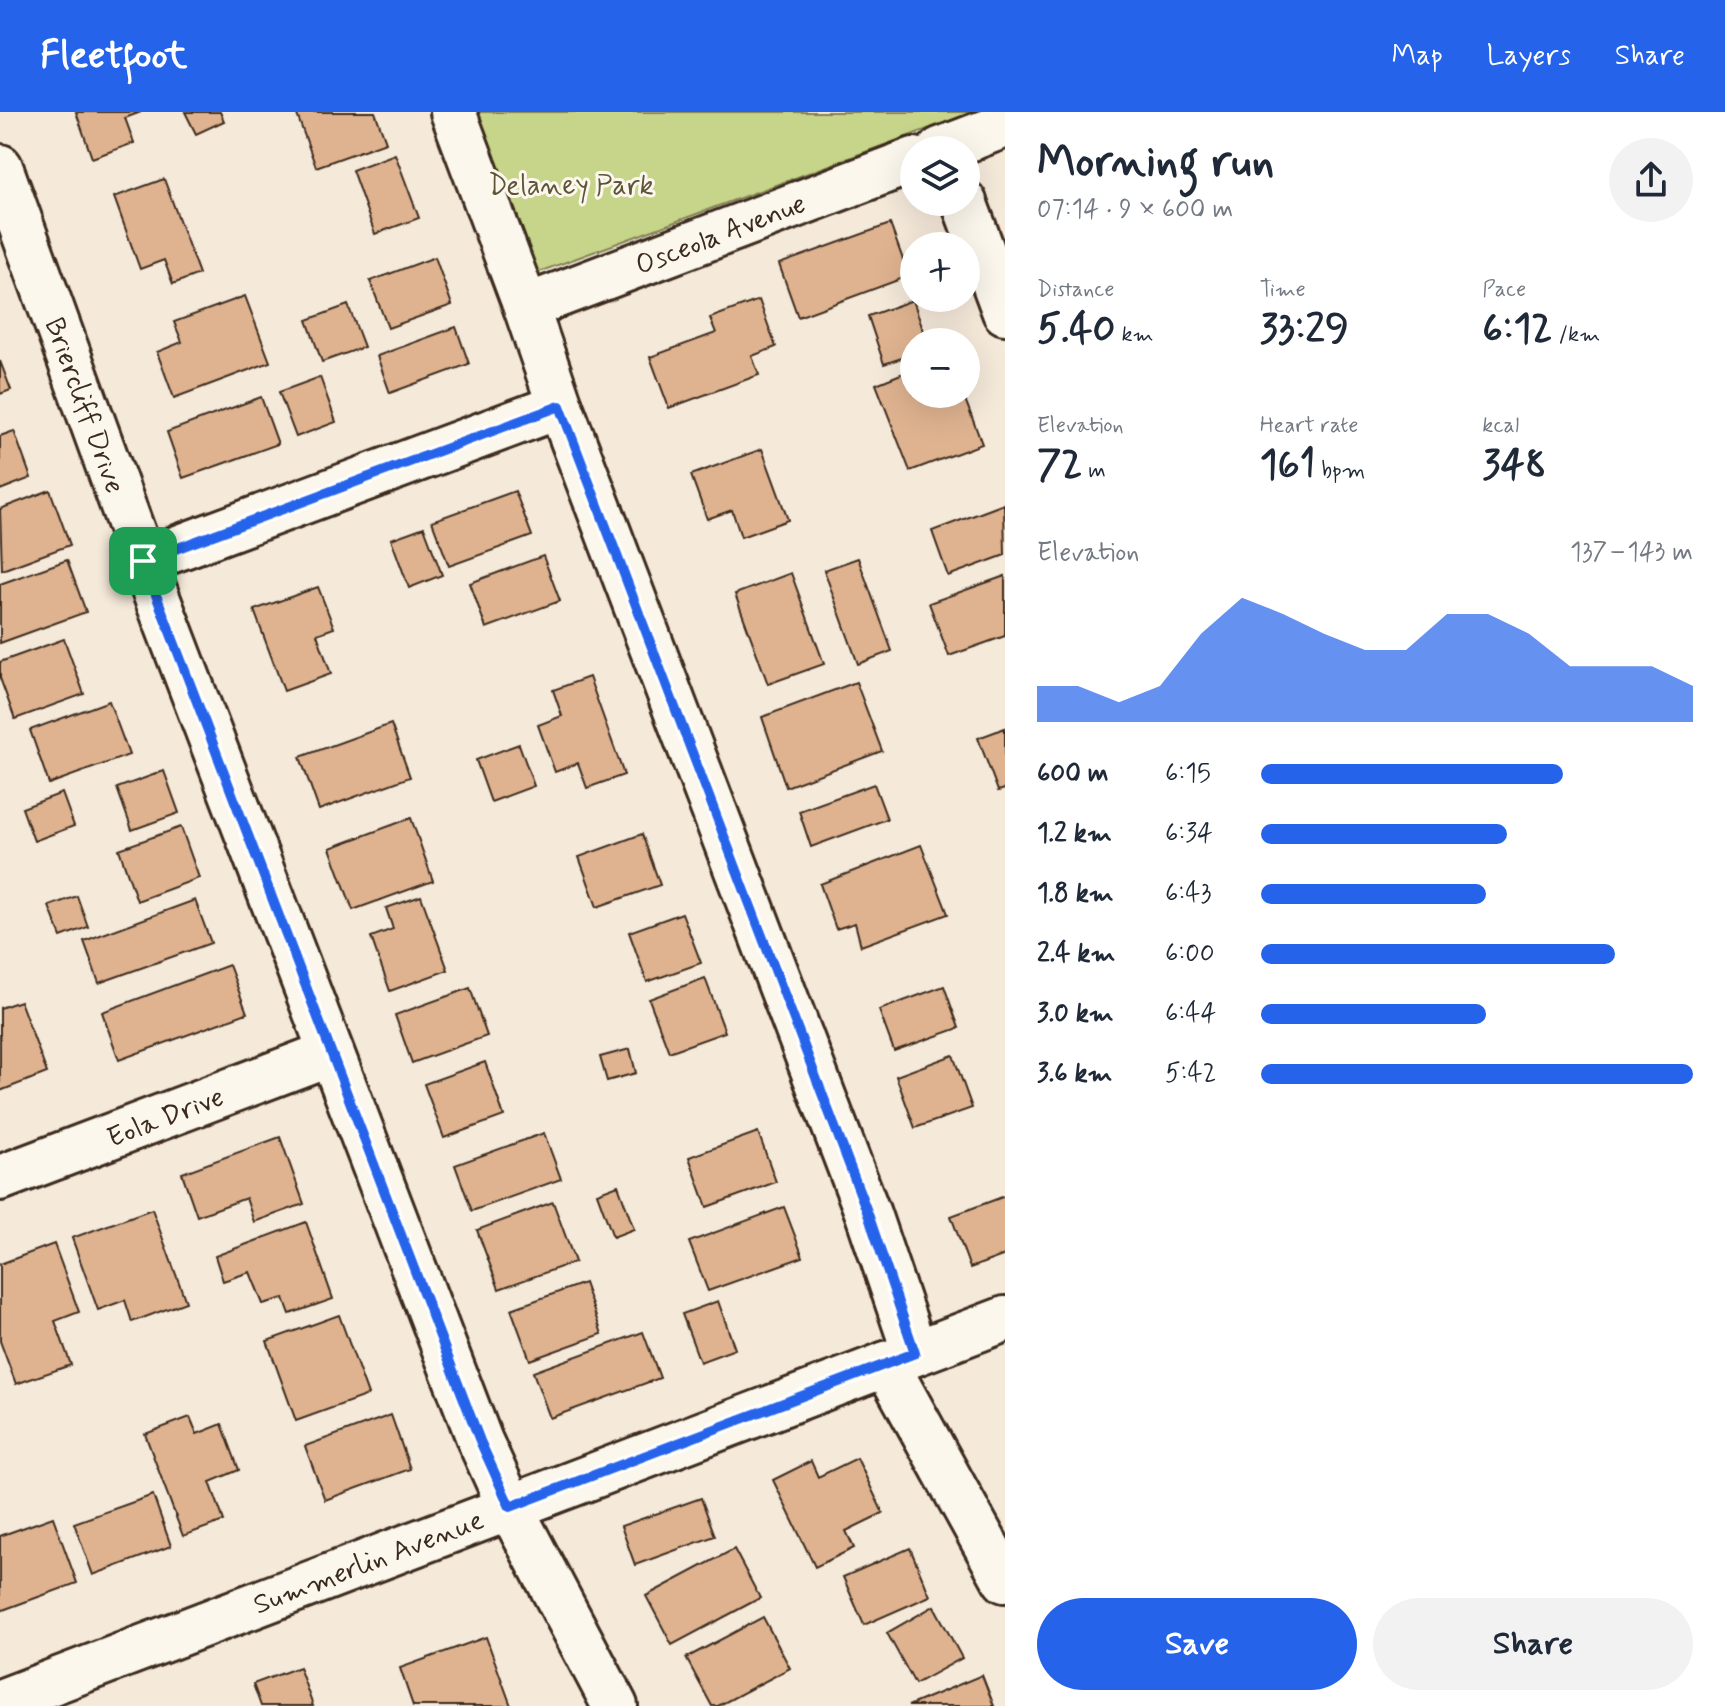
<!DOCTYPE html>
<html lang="en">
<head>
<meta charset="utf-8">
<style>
	body { margin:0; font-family:Mynerve,sans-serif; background:#f2f2f3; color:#1f2937; height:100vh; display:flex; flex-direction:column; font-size:30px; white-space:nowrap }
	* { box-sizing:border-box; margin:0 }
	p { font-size:26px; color:#747a83 }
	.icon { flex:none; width:44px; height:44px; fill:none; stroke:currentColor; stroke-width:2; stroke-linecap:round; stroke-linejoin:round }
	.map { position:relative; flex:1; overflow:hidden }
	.details { display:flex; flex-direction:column; background:#fff; width:720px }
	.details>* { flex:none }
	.buttons { position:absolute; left:900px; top:24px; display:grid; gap:16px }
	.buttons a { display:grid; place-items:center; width:80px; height:80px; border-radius:50%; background:#fff; box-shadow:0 8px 32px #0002; font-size:40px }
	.pin { position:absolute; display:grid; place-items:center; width:68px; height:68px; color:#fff; margin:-34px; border-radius:16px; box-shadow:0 4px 12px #0006 }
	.round { display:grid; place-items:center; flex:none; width:84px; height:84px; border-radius:42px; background:#f2f2f3 }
	.head { display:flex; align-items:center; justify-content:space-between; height:136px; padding:0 32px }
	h1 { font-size:44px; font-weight:700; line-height:60px }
	.figures { display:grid; grid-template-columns:repeat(3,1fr); gap:12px; height:136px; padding:8px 32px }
	.figures div { display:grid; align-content:center }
	.figures b { font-size:40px; font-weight:700 }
	.figures small { font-size:22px; font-weight:400 }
	.figures p { font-size:22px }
	.chart { height:224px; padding:16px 32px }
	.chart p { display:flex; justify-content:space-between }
	.chart svg { width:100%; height:144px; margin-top:8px; fill:#2563eb; opacity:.7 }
	.cta { display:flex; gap:16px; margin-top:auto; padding:16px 32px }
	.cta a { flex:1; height:92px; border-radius:48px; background:#2563eb; color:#fff; font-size:32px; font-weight:700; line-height:92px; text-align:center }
	.cta a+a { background:#f2f2f3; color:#1f2937 }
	ul { padding:0 32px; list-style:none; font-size:26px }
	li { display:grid; grid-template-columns:128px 96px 1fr; align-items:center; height:60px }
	li i { height:20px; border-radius:10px; background:#2563eb }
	header { display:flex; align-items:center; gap:48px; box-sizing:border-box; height:112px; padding:0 40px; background:#2563eb; color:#fff }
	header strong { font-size:38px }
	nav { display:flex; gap:44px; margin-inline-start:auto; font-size:28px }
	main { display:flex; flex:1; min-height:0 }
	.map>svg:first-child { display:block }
	.green { fill:#c6d589; stroke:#808054; stroke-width:2 }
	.building { fill:#dfb390; stroke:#3b2a1e; stroke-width:2 }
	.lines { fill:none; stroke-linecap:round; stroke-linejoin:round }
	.minor-casing { stroke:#3b2a1e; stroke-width:50 }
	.minor { stroke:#fbf7ec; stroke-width:44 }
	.route-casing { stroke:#fff; stroke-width:16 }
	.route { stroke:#2563eb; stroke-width:10 }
	.labels { text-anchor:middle; stroke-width:6; stroke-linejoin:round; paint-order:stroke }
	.park-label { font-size:28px; fill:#5e5539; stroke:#fbf7ec }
	.street-label { font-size:28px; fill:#3b2a1e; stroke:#fbf7ec }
</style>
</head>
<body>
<header>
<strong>Fleetfoot</strong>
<nav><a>Map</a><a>Layers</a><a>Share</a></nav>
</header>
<main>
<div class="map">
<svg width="1005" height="1594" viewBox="0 0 1005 1594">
	<rect width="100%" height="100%" fill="#f5e9da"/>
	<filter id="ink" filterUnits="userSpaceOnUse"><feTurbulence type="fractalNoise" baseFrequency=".0125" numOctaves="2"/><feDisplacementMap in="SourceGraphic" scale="16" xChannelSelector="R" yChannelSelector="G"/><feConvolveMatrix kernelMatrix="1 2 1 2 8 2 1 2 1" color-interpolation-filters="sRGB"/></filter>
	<g filter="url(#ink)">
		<polygon class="green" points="466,0 974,0 528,164"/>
		<g class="building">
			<polygon points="76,0 141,0 125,6 134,31 92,46"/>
			<polygon points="185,0 220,0 224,9 196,22"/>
			<polygon points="296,0 375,0 386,30 316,55"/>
			<polygon points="395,42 419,106 375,122 352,58"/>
			<polygon points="164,67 199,162 173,172 164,148 140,157 114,85"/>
			<polygon points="890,112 909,164 798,205 779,152"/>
			<polygon points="435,145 452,193 388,216 370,169"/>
			<polygon points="245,184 270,250 174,286 157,240 182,230 174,210"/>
			<polygon points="759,188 776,235 752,244 759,263 669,296 650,245 716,221 710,206"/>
			<polygon points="913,188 927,230 914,230 914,242 884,252 868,204"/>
			<polygon points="348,193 364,235 322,250 307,208"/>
			<polygon points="456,215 469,252 390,281 377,244"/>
			<polygon points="0,249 11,278 0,282"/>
			<polygon points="911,258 914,282 963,282 982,332 910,359 876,272"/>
			<polygon points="320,265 336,310 296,325 279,280"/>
			<polygon points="261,285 278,332 183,366 167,320"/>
			<polygon points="14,319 31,366 0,378 0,324"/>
			<polygon points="762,337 788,408 741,425 732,398 707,407 691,363"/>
			<polygon points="50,378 70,433 2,458 0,397"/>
			<polygon points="515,379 532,424 449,454 432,409"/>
			<polygon points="1004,392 1005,443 948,464 932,419"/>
			<polygon points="424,415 442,463 409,476 391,427"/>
			<polygon points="543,444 560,489 486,516 470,471"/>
			<polygon points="858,446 892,539 858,552 824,458"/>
			<polygon points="67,448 86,500 0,531 0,472"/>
			<polygon points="791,461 824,552 768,572 735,482"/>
			<polygon points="1005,464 1005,524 949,544 929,491"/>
			<polygon points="318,475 334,516 317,522 331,562 284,579 254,498"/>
			<polygon points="64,527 84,582 15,607 0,566 0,550"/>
			<polygon points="589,565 624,663 587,676 578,651 555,660 538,613 562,604 553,578"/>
			<polygon points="856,570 882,639 786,675 762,605"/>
			<polygon points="109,589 129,643 49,672 30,618"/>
			<polygon points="391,612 410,665 319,698 300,645"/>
			<polygon points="1005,616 1005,677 998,679 978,626"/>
			<polygon points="519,632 534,674 491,690 476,648"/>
			<polygon points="164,659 179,701 132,718 117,676"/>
			<polygon points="874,672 887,707 811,735 799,699"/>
			<polygon points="62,681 74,714 34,729 22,696"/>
			<polygon points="411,706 433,769 353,798 330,736"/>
			<polygon points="181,715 199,766 137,789 119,737"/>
			<polygon points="642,722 660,773 597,795 579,745"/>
			<polygon points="921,733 948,802 861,834 855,811 836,817 820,772"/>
			<polygon points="77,784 88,815 61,825 49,794"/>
			<polygon points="421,784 448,858 390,879 371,825 393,817 386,796"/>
			<polygon points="195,788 211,831 99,871 84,829"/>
			<polygon points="682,801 701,851 647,870 629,820"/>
			<polygon points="229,853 247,901 119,948 102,900"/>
			<polygon points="705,866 725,920 669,940 649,887"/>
			<polygon points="944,874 959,916 894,939 879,898"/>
			<polygon points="470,876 487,924 412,951 395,903"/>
			<polygon points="20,889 47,961 0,979 0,896"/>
			<polygon points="630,937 636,961 607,969 600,945"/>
			<polygon points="953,943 972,996 915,1016 896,964"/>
			<polygon points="485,950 504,1004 444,1026 424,972"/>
			<polygon points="758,1020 776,1070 707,1095 689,1045"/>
			<polygon points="544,1021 561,1067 472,1099 455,1053"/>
			<polygon points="280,1025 304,1092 254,1110 246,1086 197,1104 182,1061"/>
			<polygon points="618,1073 634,1117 613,1125 597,1081"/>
			<polygon points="1005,1084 1005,1143 970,1156 951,1104"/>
			<polygon points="553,1090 575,1150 499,1177 477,1118"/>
			<polygon points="784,1095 803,1145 708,1179 689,1130"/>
			<polygon points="152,1097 186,1190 132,1210 125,1188 98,1198 72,1126"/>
			<polygon points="306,1110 333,1187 290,1202 284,1186 263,1192 250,1160 223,1169 215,1144"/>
			<polygon points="54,1132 79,1200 55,1209 71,1253 16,1272 0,1229 0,1152"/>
			<polygon points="584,1171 602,1222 530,1248 511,1197"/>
			<polygon points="718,1189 735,1237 700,1250 682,1202"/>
			<polygon points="339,1203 368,1283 296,1309 267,1229"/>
			<polygon points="643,1220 660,1266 550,1306 533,1260"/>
			<polygon points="391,1303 410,1357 325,1388 305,1334"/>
			<polygon points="190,1305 197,1322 222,1312 239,1358 210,1370 224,1409 183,1424 145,1322"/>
			<polygon points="857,1346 883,1401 846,1419 854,1436 815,1455 773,1368 811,1349 818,1365"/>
			<polygon points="153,1383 171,1434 93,1463 74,1411"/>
			<polygon points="701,1386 715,1424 635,1453 621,1414"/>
			<polygon points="53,1405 77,1471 0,1499 0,1424"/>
			<polygon points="910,1436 930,1484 864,1513 843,1465"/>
			<polygon points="734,1437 760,1486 672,1533 646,1484"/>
			<polygon points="934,1494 962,1546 915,1572 887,1521"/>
			<polygon points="763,1505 790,1556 718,1594 712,1594 686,1546"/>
			<polygon points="486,1525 511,1594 413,1594 400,1556"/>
			<polygon points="299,1555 313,1594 261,1594 253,1572"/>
			<polygon points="982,1563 994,1594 908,1594"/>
		</g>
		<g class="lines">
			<defs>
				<g id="minor">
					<polyline points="453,0 526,195 560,294 868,1102 915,1241"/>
					<polyline points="940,38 1005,13"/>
					<polyline points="0,55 143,449 480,1329 510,1395 615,1594"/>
					<polyline points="964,90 1005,200"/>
					<polyline points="526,195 914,48"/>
					<polyline points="143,449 560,294"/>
					<polyline points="0,1066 330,941"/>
					<polyline points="886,1252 1005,1468"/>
					<polyline points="0,1590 1005,1207"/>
				</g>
			</defs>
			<use href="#minor" class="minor-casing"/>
			<use href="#minor" class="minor"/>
		</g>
	</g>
	<g class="lines" filter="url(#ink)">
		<defs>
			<polygon id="route" points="560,294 868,1102 915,1241 510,1395 480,1329 143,449"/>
		</defs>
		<use href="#route" class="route-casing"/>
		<use href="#route" class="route"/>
	</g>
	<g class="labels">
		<g class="park-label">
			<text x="571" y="82">Delaney Park</text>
		</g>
		<g class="street-label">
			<text transform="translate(720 121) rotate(-21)" y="10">Osceola Avenue</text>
			<text transform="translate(86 293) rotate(70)" y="10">Briercliff Drive</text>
			<text transform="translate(165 1004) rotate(-21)" y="10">Eola Drive</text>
			<text transform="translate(368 1449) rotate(-21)" y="10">Summerlin Avenue</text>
		</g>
	</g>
</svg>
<div class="buttons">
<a><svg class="icon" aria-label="layers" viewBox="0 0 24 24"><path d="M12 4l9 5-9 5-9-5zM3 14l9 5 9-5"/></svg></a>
<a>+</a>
<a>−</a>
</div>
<div class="pin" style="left:143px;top:449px;background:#1e9e55"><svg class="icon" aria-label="arrive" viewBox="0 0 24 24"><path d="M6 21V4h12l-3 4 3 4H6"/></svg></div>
</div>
<section class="details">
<div class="head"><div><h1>Morning run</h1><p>07:14 · 9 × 600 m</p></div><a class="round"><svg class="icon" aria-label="share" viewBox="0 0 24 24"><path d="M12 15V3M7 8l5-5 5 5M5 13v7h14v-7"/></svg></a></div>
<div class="figures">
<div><p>Distance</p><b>5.40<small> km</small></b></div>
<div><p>Time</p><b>33:29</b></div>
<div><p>Pace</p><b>6:12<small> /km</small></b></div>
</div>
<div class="figures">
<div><p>Elevation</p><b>72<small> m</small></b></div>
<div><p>Heart rate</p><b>161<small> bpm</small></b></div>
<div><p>kcal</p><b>348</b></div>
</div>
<div class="chart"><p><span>Elevation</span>137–143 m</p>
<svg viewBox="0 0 160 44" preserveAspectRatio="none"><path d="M0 44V33L10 33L20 38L30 33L40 17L50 6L60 11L70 17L80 22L90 22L100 11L110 11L120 17L130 27L140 27L150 27L160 33V44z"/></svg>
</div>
<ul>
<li><b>600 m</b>6:15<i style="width:70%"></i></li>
<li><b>1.2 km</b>6:34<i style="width:57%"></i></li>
<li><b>1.8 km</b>6:43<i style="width:52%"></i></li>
<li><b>2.4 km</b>6:00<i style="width:82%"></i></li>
<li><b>3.0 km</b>6:44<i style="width:52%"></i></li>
<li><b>3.6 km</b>5:42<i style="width:100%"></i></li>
</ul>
<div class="cta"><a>Save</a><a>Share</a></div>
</section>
</main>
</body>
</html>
